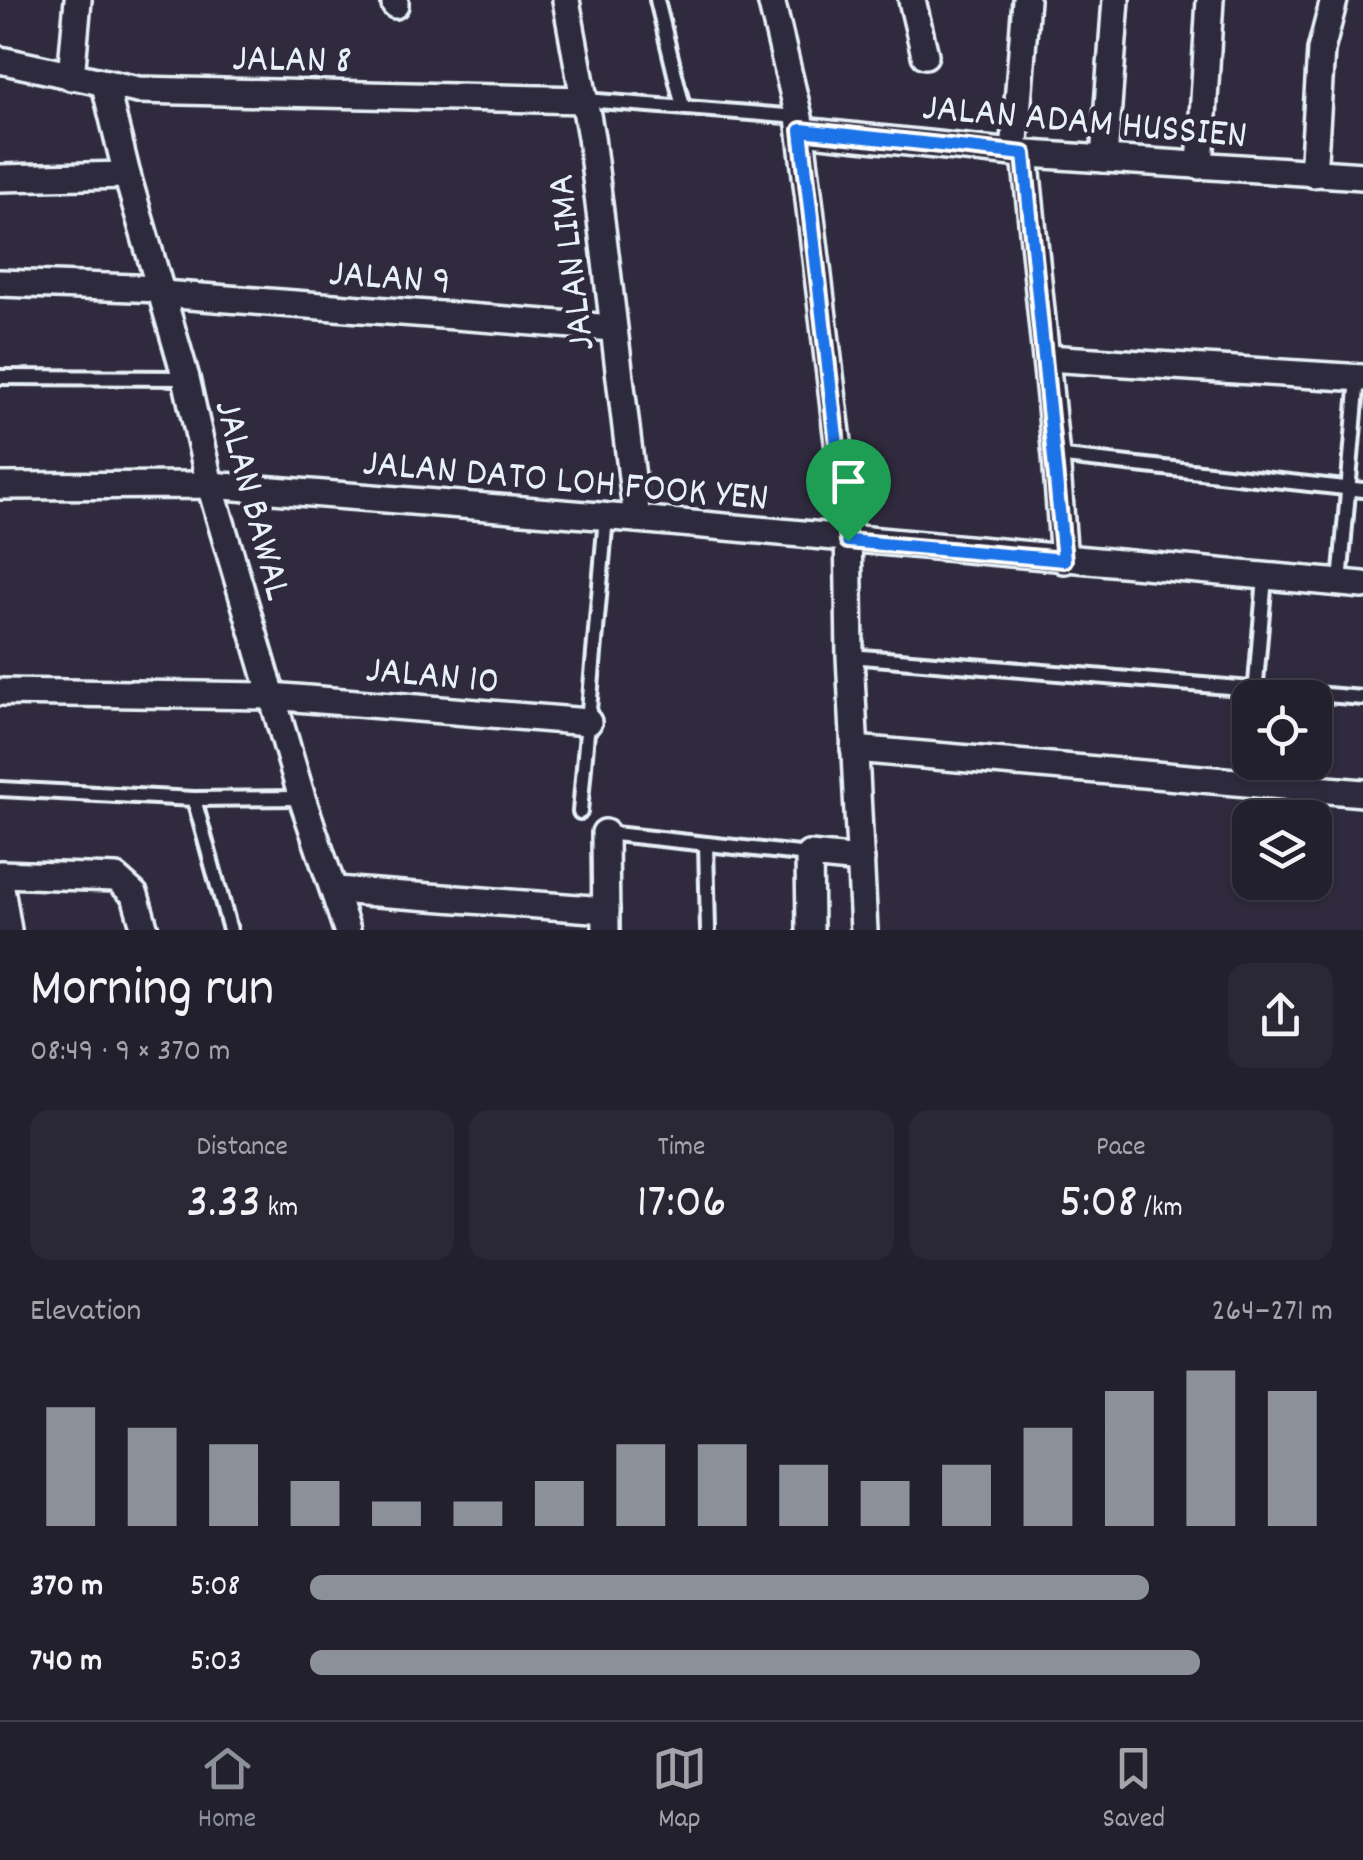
<!DOCTYPE html>
<html lang="en">
<head>
<meta charset="utf-8">
<style>
	body { margin:0; font-family:Dekko,sans-serif; background:#2b2836; color:#f1f3f6; height:100vh; display:flex; flex-direction:column; font-size:38px; white-space:nowrap }
	* { box-sizing:border-box; margin:0 }
	p { font-size:32px; color:#a3a3aa }
	.icon { flex:none; width:55px; height:55px; fill:none; stroke:currentColor; stroke-width:2; stroke-linecap:round; stroke-linejoin:round }
	.map { position:relative; height:930px; overflow:hidden }
	.sheet { display:flex; flex-direction:column; background:#23202e; flex:1 }
	.sheet>* { flex:none }
	.tools { position:absolute; left:1232px; top:680px; display:grid; gap:20px }
	.tools a { display:grid; place-items:center; width:100px; height:100px; border-radius:20px; background:#23202e; box-shadow:0 2px 8px #0004,0 0 0 2px #403e4a; font-size:50px }
	.pin { position:absolute; display:grid; place-items:center; width:85px; height:85px; color:#fff; margin:-102px -42px; border-radius:50% 50% 50% 0; rotate:-45deg; box-shadow:0 0 10px #0007 }
	.pin .icon { rotate:45deg }
	.round { display:grid; place-items:center; flex:none; width:105px; height:105px; border-radius:20px; background:#2b2836 }
	.overview { display:flex; align-items:center; justify-content:space-between; height:170px; padding:0 30px }
	h1 { font-size:55px; font-weight:600; line-height:75px }
	.stats { display:grid; grid-template-columns:repeat(3,1fr); gap:15px; height:170px; padding:10px 30px }
	.stats div { display:grid; align-content:center; border-radius:20px; background:#2b2836; text-align:center }
	.stats b { font-size:50px; font-weight:600 }
	.stats small { font-size:28px; font-weight:400 }
	.stats p { font-size:28px }
	.chart { height:280px; padding:20px 30px }
	.chart p { display:flex; justify-content:space-between }
	.chart svg { width:100%; height:180px; margin-top:10px; stroke:#8c9099; stroke-width:6 }
	ul { padding:0 30px; list-style:none; font-size:32px }
	li { display:grid; grid-template-columns:160px 120px 1fr; align-items:center; height:75px }
	li i { height:25px; border-radius:12px; background:#8c9099 }
	.tabs { display:flex; justify-content:space-around; align-items:center; height:140px; border-top:2px solid #403e4a; background:#23202e; font-size:28px; color:#a3a3aa }
	.tabs a { display:grid; justify-items:center; gap:5px }
	.tabs .current { color:#8c9099 }
	.map>svg:first-child { display:block }
	.lines { fill:none; stroke-linecap:round; stroke-linejoin:round }
	.service-casing { stroke:#e8f1f8; stroke-width:20 }
	.minor-casing { stroke:#e8f1f8; stroke-width:32 }
	.service { stroke:#2f2a3d; stroke-width:12 }
	.minor { stroke:#2f2a3d; stroke-width:25 }
	.route-casing { stroke:#fff; stroke-width:20 }
	.route { stroke:#1a73e8; stroke-width:12 }
	.labels { text-anchor:middle; stroke-width:9; stroke-linejoin:round; paint-order:stroke }
	.street-label { font-size:40px; fill:#e8f1f8; stroke:#2f2a3d }
</style>
</head>
<body>
<div class="map">
<svg width="1363" height="930" viewBox="0 0 1363 930">
	<rect width="100%" height="100%" fill="#2f2a3d"/>
	<filter id="ink" filterUnits="userSpaceOnUse"><feTurbulence type="fractalNoise" baseFrequency=".01" numOctaves="2"/><feDisplacementMap in="SourceGraphic" scale="20" xChannelSelector="R" yChannelSelector="G"/><feConvolveMatrix kernelMatrix="1 2 1 2 8 2 1 2 1" color-interpolation-filters="sRGB"/></filter>
	<g filter="url(#ink)">
		<g class="lines">
			<defs>
				<g id="service">
					<polyline points="657,0 683,107"/>
					<polyline points="585,100 799,117"/>
					<polyline points="0,377 186,378"/>
					<polyline points="1056,456 1363,490"/>
					<polyline points="1340,583 1358,378"/>
					<polyline points="850,656 1363,698"/>
					<polyline points="1255,695 1265,577"/>
					<polyline points="1248,783 1250,758"/>
					<polyline points="0,789 194,799 302,798"/>
					<polyline points="194,799 230,930"/>
					<polyline points="580,812 606,517"/>
					<polyline points="605,833 809,855"/>
					<polyline points="706,844 708,930"/>
				</g>
				<g id="minor">
					<polyline points="395,0 395,5"/>
					<polyline points="566,0 591,137 637,519"/>
					<polyline points="771,0 799,117 848,525 850,656 864,930"/>
					<polyline points="912,0 925,55"/>
					<polyline points="0,60 138,90 585,100"/>
					<polyline points="71,77 78,0"/>
					<polyline points="105,85 127,175 186,378 210,485 302,798 347,930"/>
					<polyline points="801,131 1014,153 1363,176"/>
					<polyline points="1014,153 1026,0"/>
					<polyline points="1025,154 1056,456 1064,560"/>
					<polyline points="1104,159 1116,0"/>
					<polyline points="1200,166 1210,0"/>
					<polyline points="1313,174 1321,50 1334,0"/>
					<polyline points="0,178 127,175"/>
					<polyline points="0,283 161,289"/>
					<polyline points="162,294 613,328"/>
					<polyline points="1047,358 1363,378"/>
					<polyline points="0,486 210,485 637,519 1363,585"/>
					<polyline points="0,692 271,696 588,722"/>
					<polyline points="854,749 1363,793"/>
					<polyline points="605,833 606,930"/>
					<polyline points="0,874 116,878 135,895 145,930"/>
					<polyline points="0,882 8,930"/>
					<polyline points="336,890 606,910"/>
					<polyline points="810,930 809,855 861,860"/>
				</g>
			</defs>
			<use href="#service" class="service-casing"/>
			<use href="#minor" class="minor-casing"/>
			<use href="#service" class="service"/>
			<use href="#minor" class="minor"/>
		</g>
	</g>
	<g class="lines" filter="url(#ink)">
		<defs>
			<polygon id="route" points="801,130 1024,154 1064,560 848,541"/>
		</defs>
		<use href="#route" class="route-casing"/>
		<use href="#route" class="route"/>
	</g>
	<g class="labels">
		<g class="street-label">
			<text transform="translate(292 56) rotate(1)" y="14">JALAN 8</text>
			<text transform="translate(1085 118) rotate(5)" y="14">JALAN ADAM HUSSIEN</text>
			<text transform="translate(568 263) rotate(-97)" y="14">JALAN LIMA</text>
			<text transform="translate(390 274) rotate(4)" y="14">JALAN 9</text>
			<text transform="translate(566 477) rotate(5)" y="14">JALAN DATO LOH FOOK YEN</text>
			<text transform="translate(256 499) rotate(75)" y="14">JALAN BAWAL</text>
			<text transform="translate(433 672) rotate(5)" y="14">JALAN 10</text>
		</g>
	</g>
</svg>
<div class="tools">
<a><svg class="icon" aria-label="locate" viewBox="0 0 24 24"><circle cx="12" cy="12" r="6"/><path d="M12 2v4M12 18v4M2 12h4M18 12h4"/></svg></a>
<a><svg class="icon" aria-label="layers" viewBox="0 0 24 24"><path d="M12 4l9 5-9 5-9-5zM3 14l9 5 9-5"/></svg></a>
</div>
<div class="pin" style="left:848px;top:541px;background:#1e9e55"><svg class="icon" aria-label="arrive" viewBox="0 0 24 24"><path d="M6 21V4h12l-3 4 3 4H6"/></svg></div>
</div>
<section class="sheet">
<div class="overview"><div><h1>Morning run</h1><p>08:49 · 9 × 370 m</p></div><a class="round"><svg class="icon" aria-label="share" viewBox="0 0 24 24"><path d="M12 15V3M7 8l5-5 5 5M5 13v7h14v-7"/></svg></a></div>
<div class="stats">
<div><p>Distance</p><b>3.33<small> km</small></b></div>
<div><p>Time</p><b>17:06</b></div>
<div><p>Pace</p><b>5:08<small> /km</small></b></div>
</div>
<div class="chart"><p><span>Elevation</span>264–271 m</p>
<svg viewBox="0 0 160 44" preserveAspectRatio="none"><path d="M5 44V15M15 44V20M25 44V24M35 44V33M45 44V38M55 44V38M65 44V33M75 44V24M85 44V24M95 44V29M105 44V33M115 44V29M125 44V20M135 44V11M145 44V6M155 44V11"/></svg>
</div>
<ul>
<li><b>370 m</b>5:08<i style="width:82%"></i></li>
<li><b>740 m</b>5:03<i style="width:87%"></i></li>
</ul>
</section>
<nav class="tabs">
<a class="current"><svg class="icon" aria-label="home" viewBox="0 0 24 24"><path d="M3 11l9-7 9 7M6 9v11h12V9"/></svg>Home</a>
<a><svg class="icon" aria-label="map" viewBox="0 0 24 24"><path d="M3 6l6-2 6 2 6-2v14l-6 2-6-2-6 2zM9 4v14M15 6v14"/></svg>Map</a>
<a><svg class="icon" aria-label="saved" viewBox="0 0 24 24"><path d="M7 4h10v16l-5-4-5 4z"/></svg>Saved</a>
</nav>
</body>
</html>
